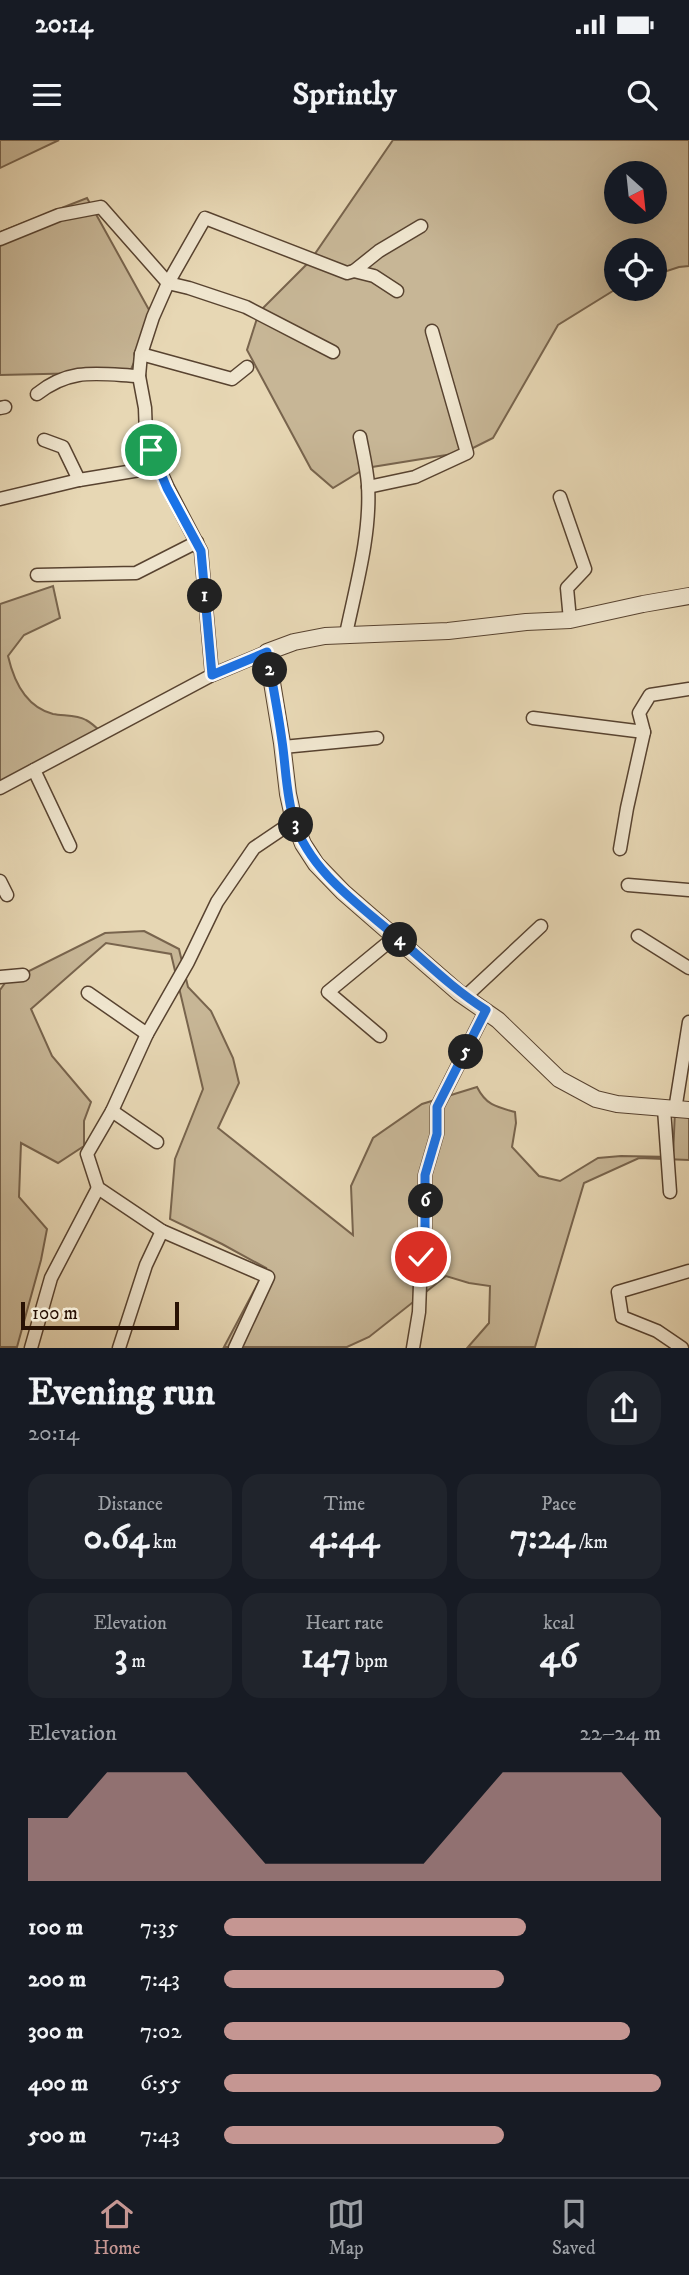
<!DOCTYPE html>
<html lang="en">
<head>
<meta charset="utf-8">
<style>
	body { margin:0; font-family:"IM FELL DW Pica",serif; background:#20242c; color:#f1f3f6; height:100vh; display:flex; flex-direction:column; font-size:26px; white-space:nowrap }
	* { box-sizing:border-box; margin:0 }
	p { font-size:23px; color:#9ea1a6 }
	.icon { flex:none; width:38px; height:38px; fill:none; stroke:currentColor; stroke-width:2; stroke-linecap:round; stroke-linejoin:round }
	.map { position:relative; height:1208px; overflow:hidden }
	.details { display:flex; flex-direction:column; background:#171b24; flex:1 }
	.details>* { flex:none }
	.needle { width:46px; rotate:153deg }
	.buttons { position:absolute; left:604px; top:21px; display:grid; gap:14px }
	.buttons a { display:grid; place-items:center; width:63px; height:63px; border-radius:50%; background:#171b24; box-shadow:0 7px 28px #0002; font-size:35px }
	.scale { position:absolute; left:21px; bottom:18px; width:158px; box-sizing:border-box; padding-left:7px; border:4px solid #291204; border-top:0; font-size:19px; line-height:24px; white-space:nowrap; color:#291204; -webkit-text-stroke:5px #efe5ce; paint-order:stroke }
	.pin { position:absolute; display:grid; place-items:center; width:60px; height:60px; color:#fff; margin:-30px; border:4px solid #fff; border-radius:50%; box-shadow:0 2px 7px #0007 }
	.km { position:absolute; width:35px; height:35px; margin:-18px; border-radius:50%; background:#222; color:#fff; font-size:19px; line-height:35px; text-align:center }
	.round { display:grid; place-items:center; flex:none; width:74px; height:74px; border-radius:28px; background:#20242c }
	.head { display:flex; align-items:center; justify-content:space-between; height:119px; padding:0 28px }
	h1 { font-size:38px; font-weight:700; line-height:52px }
	.stats { display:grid; grid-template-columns:repeat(3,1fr); gap:10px; height:119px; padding:7px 28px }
	.stats div { display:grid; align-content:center; border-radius:18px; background:#20242c; text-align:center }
	.stats b { font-size:35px; font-weight:700 }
	.stats small { font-size:19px; font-weight:400 }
	.stats p { font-size:19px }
	.chart { height:196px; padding:14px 28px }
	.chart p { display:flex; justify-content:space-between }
	.chart svg { width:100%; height:126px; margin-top:7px; fill:#c59692; opacity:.7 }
	ul { padding:0 28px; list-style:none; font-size:23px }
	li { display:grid; grid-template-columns:112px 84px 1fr; align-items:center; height:52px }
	li i { height:18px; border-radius:9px; background:#c59692 }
	.status { display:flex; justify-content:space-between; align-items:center; height:49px; padding:0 35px; background:#171b24; direction:ltr }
	.status svg { height:19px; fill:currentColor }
	header { display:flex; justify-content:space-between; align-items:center; height:91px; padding:0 28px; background:#171b24; font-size:32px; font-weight:700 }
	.tab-bar { display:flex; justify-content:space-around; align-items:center; height:98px; border-top:2px solid #363941; background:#171b24; font-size:19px; color:#9ea1a6 }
	.tab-bar a { display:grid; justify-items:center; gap:4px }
	.tab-bar .selected { color:#c59692 }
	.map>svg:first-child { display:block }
	.green { fill:#c7b696; stroke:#78644d; stroke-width:2; fill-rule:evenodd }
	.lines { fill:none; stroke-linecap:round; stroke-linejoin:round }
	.minor-casing { stroke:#584330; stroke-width:15 }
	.tertiary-casing { stroke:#584330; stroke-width:18 }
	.minor { stroke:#efe5ce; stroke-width:12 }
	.tertiary { stroke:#efe5ce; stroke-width:16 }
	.route-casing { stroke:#fff; stroke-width:14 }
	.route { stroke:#1a73e8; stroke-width:9 }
</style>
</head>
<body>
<div class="status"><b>20:14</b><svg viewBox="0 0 49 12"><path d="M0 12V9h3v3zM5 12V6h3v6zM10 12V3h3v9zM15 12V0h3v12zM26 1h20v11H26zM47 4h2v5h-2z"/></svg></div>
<header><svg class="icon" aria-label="menu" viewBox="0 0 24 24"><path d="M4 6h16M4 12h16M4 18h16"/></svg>Sprintly<svg class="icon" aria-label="search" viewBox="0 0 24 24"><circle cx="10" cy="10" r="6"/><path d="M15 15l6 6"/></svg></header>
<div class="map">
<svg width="689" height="1208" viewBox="0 0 689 1208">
	<rect width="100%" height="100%" fill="#e7d7b4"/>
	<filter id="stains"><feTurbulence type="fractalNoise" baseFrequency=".00286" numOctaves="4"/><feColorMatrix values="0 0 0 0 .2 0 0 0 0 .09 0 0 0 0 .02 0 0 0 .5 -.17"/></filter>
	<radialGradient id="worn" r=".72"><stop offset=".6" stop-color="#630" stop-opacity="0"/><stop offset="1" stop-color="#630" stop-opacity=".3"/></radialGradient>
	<g class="green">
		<polygon points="0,0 59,0 0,28"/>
		<path d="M393 0H689V126L679 127 655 135 654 110H616V149L558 185 493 298 465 312 366 328 333 348 311 329 247 210 259 172 310 121ZM616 33H654V72H616Z"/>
		<polygon points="87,58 153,177 130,232 0,235 0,92"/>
		<path d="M53 446 60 478 24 495 8 516C14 542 26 567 53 574 64 576 77 575 86 580 92 583 98 589 103 594L0 646V464Z"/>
		<path d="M144 791 179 809 188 847 211 871 233 918 239 943 218 988 353 1095 351 1046 373 998 422 964 477 947C486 965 496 967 515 972L516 983 512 1007 539 1036 560 1041 598 1018 621 1016 673 1017 675 970 689 972V1020L639 1018 584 1043 535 1207H468L489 1183 490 1146 469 1143 446 1136 369 1197 347 1207H224L266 1128 222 1104 170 1079 175 1019 203 949 171 814 106 803 31 869 52 916 91 962 84 981V1006L58 1023 21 1003 19 1057 47 1089 41 1120 17 1207H0V850L5 843 105 793Z"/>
	</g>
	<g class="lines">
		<defs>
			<g id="minor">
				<polyline points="0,99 59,75 101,67 168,143 189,148 246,167 333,212"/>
				<polyline points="354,131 374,136 397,151"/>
				<polyline points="141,214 232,239 247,227"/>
				<path d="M37 254C71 227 98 234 139 236"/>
				<polyline points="0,268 5,267"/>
				<polyline points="44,300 63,307 79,340"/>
				<polyline points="368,347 415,337 467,313 432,191"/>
				<polyline points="560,357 585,429 567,448 570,480"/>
				<polyline points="0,359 79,340 158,327"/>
				<polyline points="37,435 136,433 197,402"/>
				<path d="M346 494C356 446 371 394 368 345 367 329 363 313 360 297"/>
				<polyline points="212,535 201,411 168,348 151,310 146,295 145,268 139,236 141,214 153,177 168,143 205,78 347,133 354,131 379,111 421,86"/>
				<polyline points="533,578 644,592"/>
				<polyline points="283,607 377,598"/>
				<polyline points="34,630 70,706"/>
				<polyline points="0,648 212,535 267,512"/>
				<polyline points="620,709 627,668 644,592 639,573 650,555 689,549"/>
				<polyline points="0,741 7,755"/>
				<polyline points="628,745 689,750"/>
				<polyline points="638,796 689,828"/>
				<polyline points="0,837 23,835"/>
				<polyline points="88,853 147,894"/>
				<polyline points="465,857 541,786"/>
				<polyline points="380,896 328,852 396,796"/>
				<polyline points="664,969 670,1052"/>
				<polyline points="675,970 689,882"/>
				<polyline points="112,971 157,1002"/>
				<polyline points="31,1208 51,1138 98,1048"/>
				<polyline points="119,1208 146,1125 162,1091"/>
				<polyline points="235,1208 268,1137 162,1091 98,1048 87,1014 112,971 147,894 188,822 217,762 254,708 294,681"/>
				<polyline points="413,1208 419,1172 421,1117 425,1088 425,1035 437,994 437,967 486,870"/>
				<polyline points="682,1208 657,1191 622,1177 618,1152 689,1131"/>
			</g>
			<polyline id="tertiary" points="689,456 643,464 570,480 526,482 448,491 325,496 294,502 267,512 282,603 288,654 294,681 303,704 316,724 343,752 459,853 498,880 559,939 596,959 617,964 689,970"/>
		</defs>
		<use href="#minor" class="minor-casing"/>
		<use href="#tertiary" class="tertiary-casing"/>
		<use href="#minor" class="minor"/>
		<use href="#tertiary" class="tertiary"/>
	</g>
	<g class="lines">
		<defs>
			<path id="route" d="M151 310 167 348 201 411 212 535 267 512C272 542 278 571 282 601 286 628 286 655 294 681 310 732 360 765 399 799 428 824 453 849 486 870L437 967V994L425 1035V1088L421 1117"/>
		</defs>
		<use href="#route" class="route-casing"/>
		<use href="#route" class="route"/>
	</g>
	<rect width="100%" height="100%" filter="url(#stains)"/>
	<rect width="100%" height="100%" fill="url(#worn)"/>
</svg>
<div class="buttons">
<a><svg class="needle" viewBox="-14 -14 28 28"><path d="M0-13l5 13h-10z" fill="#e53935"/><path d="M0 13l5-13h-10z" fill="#9ea1a6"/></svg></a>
<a><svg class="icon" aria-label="locate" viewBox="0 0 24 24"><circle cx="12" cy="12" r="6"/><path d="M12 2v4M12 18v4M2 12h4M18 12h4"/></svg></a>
</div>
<div class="scale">100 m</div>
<div class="pin" style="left:151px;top:310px;background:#1e9e55"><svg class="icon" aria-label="arrive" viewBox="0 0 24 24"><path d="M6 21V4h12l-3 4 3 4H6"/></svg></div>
<div class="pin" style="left:421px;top:1117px;background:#d93025"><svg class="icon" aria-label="check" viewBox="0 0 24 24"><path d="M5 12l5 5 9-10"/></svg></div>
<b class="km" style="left:205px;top:456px">1</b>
<b class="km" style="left:270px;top:530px">2</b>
<b class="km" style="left:296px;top:685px">3</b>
<b class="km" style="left:400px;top:800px">4</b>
<b class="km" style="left:466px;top:912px">5</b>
<b class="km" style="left:426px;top:1061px">6</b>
</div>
<section class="details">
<div class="head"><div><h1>Evening run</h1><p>20:14</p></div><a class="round"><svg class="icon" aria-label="share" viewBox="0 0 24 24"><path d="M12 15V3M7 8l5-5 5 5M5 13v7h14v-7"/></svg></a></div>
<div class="stats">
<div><p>Distance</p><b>0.64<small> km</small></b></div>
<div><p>Time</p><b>4:44</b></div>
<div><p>Pace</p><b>7:24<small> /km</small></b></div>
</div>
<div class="stats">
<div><p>Elevation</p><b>3<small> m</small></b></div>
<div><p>Heart rate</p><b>147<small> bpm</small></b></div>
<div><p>kcal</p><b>46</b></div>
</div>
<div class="chart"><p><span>Elevation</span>22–24 m</p>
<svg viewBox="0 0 160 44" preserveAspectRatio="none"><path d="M0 44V22L10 22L20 6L30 6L40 6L50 22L60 38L70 38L80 38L90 38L100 38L110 22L120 6L130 6L140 6L150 6L160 22V44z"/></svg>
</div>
<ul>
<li><b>100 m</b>7:35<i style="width:69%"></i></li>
<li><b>200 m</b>7:43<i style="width:64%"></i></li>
<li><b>300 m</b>7:02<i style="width:93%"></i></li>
<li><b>400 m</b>6:55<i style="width:100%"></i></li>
<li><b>500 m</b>7:43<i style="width:64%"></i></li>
</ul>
</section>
<nav class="tab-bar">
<a class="selected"><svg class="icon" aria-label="home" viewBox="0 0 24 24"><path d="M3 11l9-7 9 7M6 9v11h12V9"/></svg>Home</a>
<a><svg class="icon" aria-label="map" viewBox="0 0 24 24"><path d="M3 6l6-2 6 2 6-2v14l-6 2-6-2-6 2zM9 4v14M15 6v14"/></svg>Map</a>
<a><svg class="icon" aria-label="saved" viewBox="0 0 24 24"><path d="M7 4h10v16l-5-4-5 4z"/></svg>Saved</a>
</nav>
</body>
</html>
